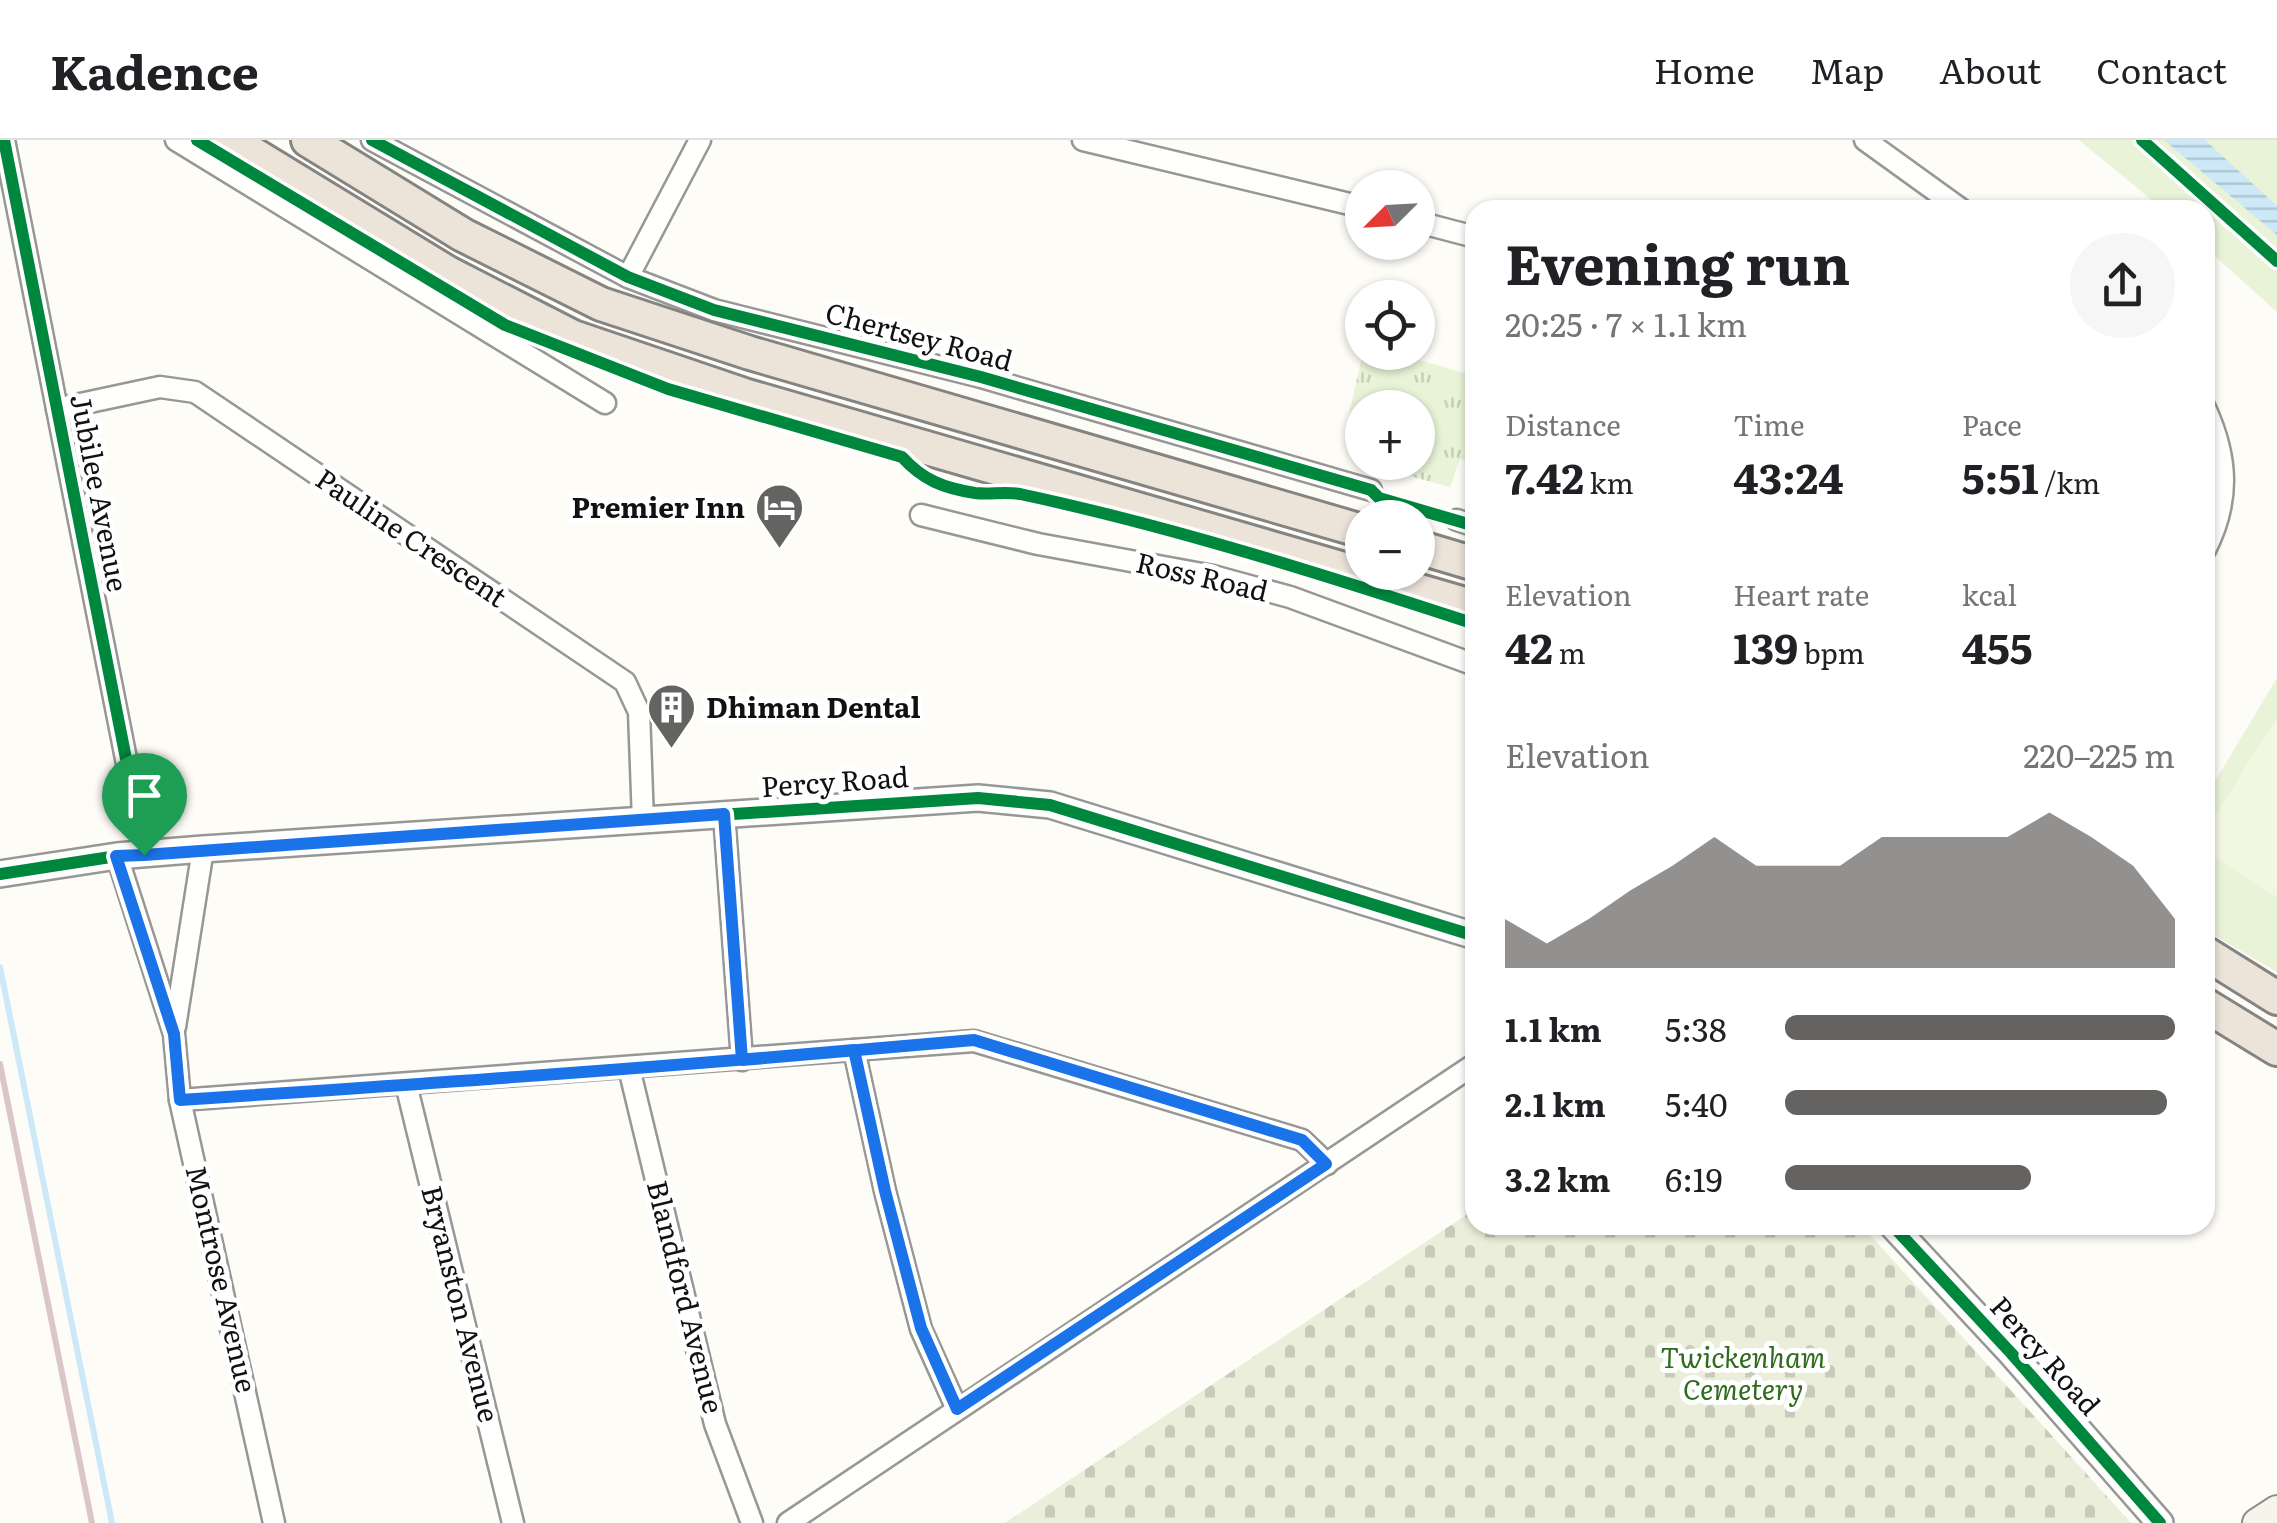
<!DOCTYPE html>
<html lang="en">
<head>
<meta charset="utf-8">
<style>
	body { margin:0; font-family:Literata,serif; background:#f6f6f6; color:#202124; height:100vh; display:flex; flex-direction:column; font-size:38px; white-space:nowrap }
	* { box-sizing:border-box; margin:0 }
	p { font-size:32px; color:#757577 }
	.icon { flex:none; width:55px; height:55px; fill:none; stroke:currentColor; stroke-width:2; stroke-linecap:round; stroke-linejoin:round }
	.map { position:relative; flex:1; overflow:hidden }
	.side { position:absolute; left:1465px; top:60px; width:750px; height:1035px; display:flex; flex-direction:column; background:#fff; border-radius:30px; box-shadow:0 2px 8px #0004 }
	.side>* { flex:none }
	.needle { width:65px; rotate:246deg }
	.controls { position:absolute; left:1345px; top:30px; display:grid; gap:20px }
	.controls a { display:grid; place-items:center; width:90px; height:90px; border-radius:50%; background:#fff; box-shadow:0 2px 8px #0004; font-size:50px }
	.pin { position:absolute; display:grid; place-items:center; width:85px; height:85px; color:#fff; margin:-102px -42px; border-radius:50% 50% 50% 0; rotate:-45deg; box-shadow:0 0 10px #0007 }
	.pin .icon { rotate:45deg }
	.round { display:grid; place-items:center; flex:none; width:105px; height:105px; border-radius:52px; background:#f6f6f6 }
	.overview { display:flex; align-items:center; justify-content:space-between; height:170px; padding:0 40px }
	h1 { font-size:55px; font-weight:700; line-height:75px }
	.figures { display:grid; grid-template-columns:repeat(3,1fr); gap:15px; height:170px; padding:10px 40px }
	.figures div { display:grid; align-content:center }
	.figures b { font-size:42px; font-weight:700 }
	.figures small { font-size:28px; font-weight:400 }
	.figures p { font-size:28px }
	.chart { height:280px; padding:20px 40px }
	.chart p { display:flex; justify-content:space-between }
	.chart svg { width:100%; height:180px; margin-top:10px; fill:#646362; opacity:.7 }
	ul { padding:0 40px; list-style:none; font-size:32px }
	li { display:grid; grid-template-columns:160px 120px 1fr; align-items:center; height:75px }
	li i { height:25px; border-radius:12px; background:#646362 }
	header { display:flex; align-items:center; gap:60px; box-sizing:border-box; height:140px; padding:0 50px; background:#fff; border-bottom:2px solid #e0e0e0 }
	header strong { font-size:48px }
	nav { display:flex; gap:55px; margin-inline-start:auto; font-size:35px }
	.map>svg:first-child { display:block }
	.grass { fill:url(#grass-tufts) }
	.cemetery { fill:url(#cemetery-stones) }
	.park { fill:#e8f3d7 }
	.pitch { fill:#f1f7e0 }
	.water { fill:url(#water-rules) }
	.lines { fill:none; stroke-linecap:round; stroke-linejoin:round }
	.stream { stroke:#cde9f8; stroke-width:6 }
	.minor-casing { stroke:#979795; stroke-width:25 }
	.tertiary-casing { stroke:#979795; stroke-width:30 }
	.secondary-casing { stroke:#8e8d8b; stroke-width:32 }
	.trunk-casing { stroke:#858482; stroke-width:38 }
	.minor { stroke:#fffffe; stroke-width:20 }
	.tertiary { stroke:#fffffe; stroke-width:25 }
	.secondary { stroke:#f6f4eb; stroke-width:28 }
	.trunk { stroke:#ece4d9; stroke-width:32 }
	.rail { stroke:#dac6c7; stroke-width:6 }
	.cycleway-casing { stroke:#fff; stroke-width:19 }
	.cycleway { stroke:#00873e; stroke-width:12 }
	.route-casing { stroke:#fff; stroke-width:20 }
	.route { stroke:#1a73e8; stroke-width:12 }
	.labels { text-anchor:middle; stroke-width:10; stroke-linejoin:round; paint-order:stroke }
	.street-label { font-size:28px; fill:#111; stroke:#fff }
	.poi-label { font-size:28px; font-weight:bold; fill:#111; stroke:#fff; text-anchor:end }
	.park-label { font-size:28px; font-style:italic; fill:#2f6c1e; stroke:#fff }
</style>
</head>
<body>
<header>
<strong>Kadence</strong>
<nav><a>Home</a><a>Map</a><a>About</a><a>Contact</a></nav>
</header>
<div class="map">
<svg width="2277" height="1383" viewBox="0 0 2277 1383">
	<defs>
		<pattern id="grass-tufts" width="24" height="20" patternUnits="userSpaceOnUse" patternTransform="scale(2.5)"><rect width="24" height="20" fill="#e8f3d7"/><path d="M3 7l-1-3M5 7V3M7 7l1-3M15 17l-1-3M17 17v-4M19 17l1-3" fill="none" stroke="#c6cfb8"/></pattern>
		<pattern id="cemetery-stones" width="16" height="16" patternUnits="userSpaceOnUse" patternTransform="scale(2.5)"><rect width="16" height="16" fill="#eaeeda"/><path d="M2 7V4a2 2 0 0 1 4 0v3zM10 15v-3a2 2 0 0 1 4 0v3z" fill="#c8cbba"/></pattern>
		<pattern id="water-rules" width="6" height="5" patternUnits="userSpaceOnUse" patternTransform="scale(2.5)"><rect width="6" height="5" fill="#cde9f8"/><path d="M0 2.5h6" fill="none" stroke="#afc7d4"/></pattern>
	</defs>
	<rect width="100%" height="100%" fill="#fdfcf7"/>
	<polygon class="grass" points="1363,213 1394,213 1475,236 1475,323 1460,319 1450,347 1392,331 1395,323 1418,322 1418,268 1362,268 1362,292 1346,287"/>
	<polygon class="cemetery" points="1475,1069 1475,1085 1861,1085 2131,1383 1005,1383"/>
	<g class="park">
		<polygon points="2079,0 2277,0 2277,172 2205,107 2205,70 2164,70"/>
		<polygon points="2277,538 2277,832 2205,790 2205,658"/>
	</g>
	<polygon class="pitch" points="2277,577 2277,757 2205,712 2205,691"/>
	<polygon class="water" points="2164,0 2205,0 2277,66 2277,95"/>
	<g class="lines">
		<polyline class="stream" points="0,827 112,1383"/>
		<defs>
			<g id="minor">
				<polyline points="4,0 145,715"/>
				<polyline points="176,0 605,263"/>
				<polyline points="372,0 628,137 714,170 981,237 1371,350"/>
				<polyline points="1083,0 1362,67"/>
				<polyline points="1865,0 1962,70"/>
				<polyline points="1418,82 1475,97"/>
				<polyline points="628,137 700,0"/>
				<path d="M2205 268C2228 318 2230 361 2205 410"/>
				<polyline points="57,269 160,247 195,252 625,542 639,572 643,681"/>
				<polyline points="921,375 1038,404 1213,436 1290,457 1475,525"/>
				<polyline points="1457,380 1475,386"/>
				<polyline points="724,674 742,920"/>
				<polyline points="117,716 174,894 180,960 274,1383"/>
				<polyline points="175,887 203,709"/>
				<polyline points="854,910 885,1051 921,1189 957,1269"/>
				<polyline points="629,928 715,1284 752,1383"/>
				<polyline points="406,944 513,1383"/>
				<polyline points="180,960 974,901 1302,1000 1327,1024"/>
				<polyline points="788,1383 1475,924"/>
			</g>
			<g id="tertiary">
				<polyline points="0,734 117,716 203,709 978,658 1050,665 1475,796"/>
				<polyline points="1892,1085 2011,1213 2160,1383"/>
			</g>
			<polyline id="secondary" points="2257,1383 2277,1370"/>
			<g id="trunk">
				<polyline points="230,0 448,133 573,197 744,255 1475,467"/>
				<polyline points="308,0 463,95 601,164 750,213 1362,391"/>
				<polyline points="1418,407 1475,424"/>
				<polyline points="2205,813 2277,858"/>
				<polyline points="2205,865 2277,909"/>
			</g>
		</defs>
		<use href="#minor" class="minor-casing"/>
		<use href="#tertiary" class="tertiary-casing"/>
		<use href="#secondary" class="secondary-casing"/>
		<use href="#trunk" class="trunk-casing"/>
		<use href="#minor" class="minor"/>
		<use href="#tertiary" class="tertiary"/>
		<use href="#secondary" class="secondary"/>
		<use href="#trunk" class="trunk"/>
		<polyline class="rail" points="0,924 92,1383"/>
		<defs>
			<g id="cycleway">
				<polyline points="4,0 145,715"/>
				<path d="M197 0 505 185 668 249 902 317C923 340 943 348 975 353 990 355 1004 351 1020 354 1171 386 1328 436 1475 484"/>
				<polyline points="372,0 628,137 714,170 981,237 1371,350 1379,358 1475,386"/>
				<polyline points="2142,0 2277,121"/>
				<polyline points="0,734 117,716 203,709 978,658 1050,665 1475,796"/>
				<polyline points="1892,1085 2011,1213 2160,1383"/>
			</g>
		</defs>
		<use href="#cycleway" class="cycleway-casing"/>
		<use href="#cycleway" class="cycleway"/>
	</g>
	<g class="lines">
		<defs>
			<path id="route" d="M144 715 116 716 174 894 180 960C405 945 630 930 854 910L885 1051 921 1188 957 1269 1326 1024 1302 1000 974 900 742 920 724 674 144 715"/>
		</defs>
		<use href="#route" class="route-casing"/>
		<use href="#route" class="route"/>
	</g>
	<defs>
		<symbol id="hotel-pin" viewBox="-11 -11 22 30"><path d="M0 17L-7.5 6A9.5 9.5 0 1 1 7.5 6Z" fill="#646362" stroke="#fff"/><path d="M-6-4.5h1.5V1H6V5H4.5V3h-9V5H-6ZM-4 0a1.8 1.8 0 1 1 3.6 0ZM.5 0V-2.5h3Q6-2.5 6 0Z" fill="#fff"/></symbol>
		<symbol id="building-pin" viewBox="-11 -11 22 30"><path d="M0 17L-7.5 6A9.5 9.5 0 1 1 7.5 6Z" fill="#646362" stroke="#fff"/><path d="M-4-6H4V6H1V3H-1V6H-4ZM-2.5-4.3h1.7v1.8h-1.7ZM.8-4.3h1.7v1.8H.8ZM-2.5-1h1.7V.8h-1.7ZM.8-1h1.7V.8H.8Z" fill="#fff"/></symbol>
	</defs>
	<g fill-rule="evenodd">
		<use href="#hotel-pin" x="752" y="340" width="55" height="75"/>
		<use href="#building-pin" x="644" y="540" width="55" height="75"/>
	</g>
	<g class="labels">
		<g class="street-label">
			<text transform="translate(919 197) rotate(15)" y="10">Chertsey Road</text>
			<text transform="translate(99 353) rotate(79)" y="10">Jubilee Avenue</text>
			<text transform="translate(411 398) rotate(34)" y="10">Pauline Crescent</text>
			<text transform="translate(1202 437) rotate(13)" y="10">Ross Road</text>
			<text transform="translate(835 642) rotate(-4)" y="10">Percy Road</text>
			<text transform="translate(221 1139) rotate(77)" y="10">Montrose Avenue</text>
			<text transform="translate(685 1157) rotate(76)" y="10">Blandford Avenue</text>
			<text transform="translate(460 1164) rotate(76)" y="10">Bryanston Avenue</text>
			<text transform="translate(2045 1216) rotate(48)" y="10">Percy Road</text>
		</g>
		<g class="poi-label">
			<text x="745" y="378">Premier Inn</text>
			<text x="706" y="578" text-anchor="start">Dhiman Dental</text>
		</g>
		<g class="park-label">
			<text x="1743" y="1228">Twickenham<tspan x="1743" dy="32">Cemetery</tspan></text>
		</g>
	</g>
</svg>
<div class="controls">
<a><svg class="needle" viewBox="-14 -14 28 28"><path d="M0-13l5 13h-10z" fill="#e53935"/><path d="M0 13l5-13h-10z" fill="#757577"/></svg></a>
<a><svg class="icon" aria-label="locate" viewBox="0 0 24 24"><circle cx="12" cy="12" r="6"/><path d="M12 2v4M12 18v4M2 12h4M18 12h4"/></svg></a>
<a>+</a>
<a>−</a>
</div>
<div class="pin" style="left:144px;top:715px;background:#1e9e55"><svg class="icon" aria-label="arrive" viewBox="0 0 24 24"><path d="M6 21V4h12l-3 4 3 4H6"/></svg></div>
<section class="side">
<div class="overview"><div><h1>Evening run</h1><p>20:25 · 7 × 1.1 km</p></div><a class="round"><svg class="icon" aria-label="share" viewBox="0 0 24 24"><path d="M12 15V3M7 8l5-5 5 5M5 13v7h14v-7"/></svg></a></div>
<div class="figures">
<div><p>Distance</p><b>7.42<small> km</small></b></div>
<div><p>Time</p><b>43:24</b></div>
<div><p>Pace</p><b>5:51<small> /km</small></b></div>
</div>
<div class="figures">
<div><p>Elevation</p><b>42<small> m</small></b></div>
<div><p>Heart rate</p><b>139<small> bpm</small></b></div>
<div><p>kcal</p><b>455</b></div>
</div>
<div class="chart"><p><span>Elevation</span>220–225 m</p>
<svg viewBox="0 0 160 44" preserveAspectRatio="none"><path d="M0 44V32L10 38L20 32L30 25L40 19L50 12L60 19L70 19L80 19L90 12L100 12L110 12L120 12L130 6L140 12L150 19L160 32V44z"/></svg>
</div>
<ul>
<li><b>1.1 km</b>5:38<i style="width:100%"></i></li>
<li><b>2.1 km</b>5:40<i style="width:98%"></i></li>
<li><b>3.2 km</b>6:19<i style="width:63%"></i></li>
</ul>
</section>
</div>
</body>
</html>
